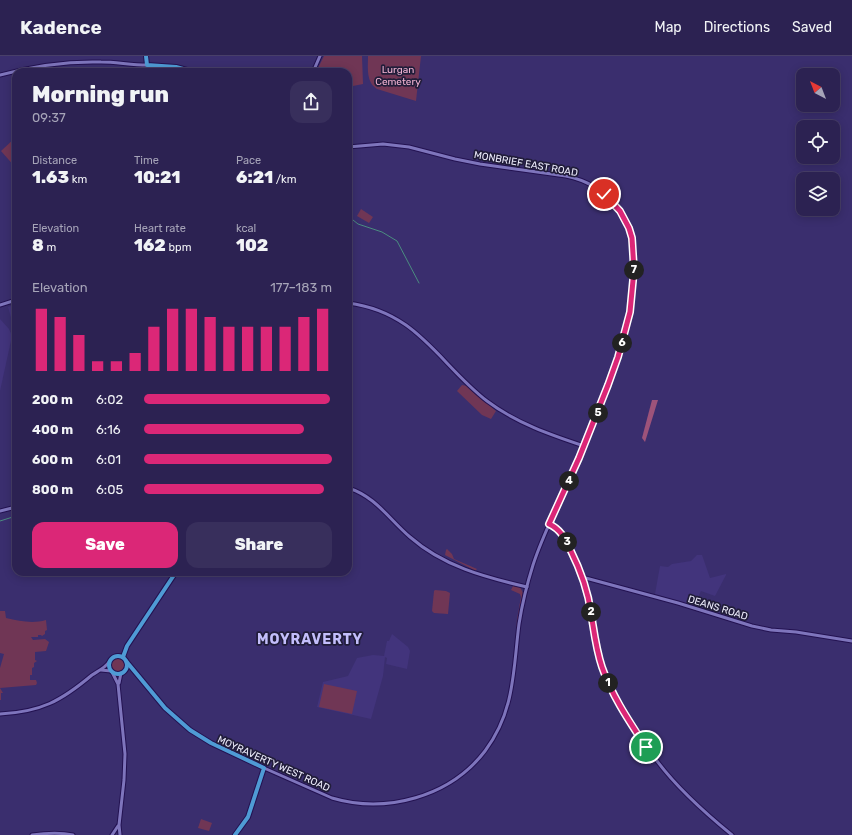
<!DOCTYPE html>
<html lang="en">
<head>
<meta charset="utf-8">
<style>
	body { margin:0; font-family:Rubik,sans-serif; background:#382f5c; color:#f1f3f6; height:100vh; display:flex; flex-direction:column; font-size:15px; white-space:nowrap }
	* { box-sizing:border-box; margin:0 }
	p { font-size:13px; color:#a6a4b8 }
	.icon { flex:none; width:22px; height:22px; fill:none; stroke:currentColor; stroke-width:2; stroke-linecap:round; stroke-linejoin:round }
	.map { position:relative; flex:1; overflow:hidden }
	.side { position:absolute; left:12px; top:12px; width:340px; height:508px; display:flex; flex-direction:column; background:#2c2252; border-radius:12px; box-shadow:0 2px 10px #0003,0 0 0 1px #483f69 }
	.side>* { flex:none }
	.needle { width:26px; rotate:318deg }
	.controls { position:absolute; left:796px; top:12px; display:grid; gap:8px }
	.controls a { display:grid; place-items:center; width:44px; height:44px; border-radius:8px; background:#2c2252; box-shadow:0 2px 10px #0003,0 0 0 1px #483f69; font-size:20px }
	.pin { position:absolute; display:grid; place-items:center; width:34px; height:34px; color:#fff; margin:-17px; border:2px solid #fff; border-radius:50%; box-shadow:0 1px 4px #0007 }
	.km { position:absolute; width:20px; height:20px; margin:-10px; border-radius:50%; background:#222; color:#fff; font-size:11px; line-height:20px; text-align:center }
	.round { display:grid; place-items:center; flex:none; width:42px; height:42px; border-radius:12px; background:#382f5c }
	.overview { display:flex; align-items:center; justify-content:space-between; height:68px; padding:0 20px }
	h1 { font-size:22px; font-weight:800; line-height:30px }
	.figures { display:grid; grid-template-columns:repeat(3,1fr); gap:6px; height:68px; padding:4px 20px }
	.figures div { display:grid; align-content:center }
	.figures b { font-size:17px; font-weight:800 }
	.figures small { font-size:11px; font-weight:400 }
	.figures p { font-size:11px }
	.chart { height:112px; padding:8px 20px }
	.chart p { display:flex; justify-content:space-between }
	.chart svg { width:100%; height:72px; margin-top:4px; stroke:#db2777; stroke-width:6 }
	.primary-button { display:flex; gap:8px; margin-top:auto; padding:8px 20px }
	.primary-button a { flex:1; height:46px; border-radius:12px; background:#db2777; color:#fff; font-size:16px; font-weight:800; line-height:46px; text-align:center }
	.primary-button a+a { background:#382f5c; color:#f1f3f6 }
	ul { padding:0 20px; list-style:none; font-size:13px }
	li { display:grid; grid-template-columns:64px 48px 1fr; align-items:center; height:30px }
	li i { height:10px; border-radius:5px; background:#db2777 }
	header { display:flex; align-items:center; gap:24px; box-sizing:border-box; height:56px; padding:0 20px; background:#2c2252; border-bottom:1px solid #483f69 }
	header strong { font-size:19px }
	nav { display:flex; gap:22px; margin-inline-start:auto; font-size:14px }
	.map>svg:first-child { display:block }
	.built { fill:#42347c }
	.green { fill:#703655 }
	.forest { fill:#9d537a }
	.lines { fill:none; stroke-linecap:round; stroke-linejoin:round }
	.stream { stroke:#4b8c80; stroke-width:1 }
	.minor-casing { stroke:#231251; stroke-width:5 }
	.major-casing { stroke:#231251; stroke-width:6 }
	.minor { stroke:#7e75bc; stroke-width:3 }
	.major { stroke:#4f9bd5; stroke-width:4 }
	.route-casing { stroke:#fff; stroke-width:8 }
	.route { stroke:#db2777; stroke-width:5 }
	.labels { text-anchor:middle; stroke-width:3.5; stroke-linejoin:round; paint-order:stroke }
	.park-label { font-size:10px; fill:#f4b4d3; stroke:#211d3a }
	.street-label { font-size:10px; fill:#eeedfd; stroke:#211d3a }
	.district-label { font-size:14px; font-weight:bold; letter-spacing:1px; fill:#c3befb; stroke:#211d3a }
</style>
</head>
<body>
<header>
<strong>Kadence</strong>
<nav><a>Map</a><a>Directions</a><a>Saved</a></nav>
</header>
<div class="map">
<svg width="852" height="779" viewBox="0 0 852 779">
	<rect width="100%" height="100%" fill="#3a2e6e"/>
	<g class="built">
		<polygon points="16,248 16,289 14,288 15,276 8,251"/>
		<polygon points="0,263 9,273 12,280 0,335"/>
		<polygon points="697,499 702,499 710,522 726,518 726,519 715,540 701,535 694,550 655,538 660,510 668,511 672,508 691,505"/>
		<polygon points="392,578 408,591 410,595 407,613 386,608 387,602 385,601 383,620 371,663 317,651 323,626 348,620 357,602 373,599 384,600 387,585 389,585"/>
	</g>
	<g class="green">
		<polygon points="324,0 362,0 363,28 348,31 348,16 316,16"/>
		<path d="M368 0H421L416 45 377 33C366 26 368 12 368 0Z"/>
		<polygon points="16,81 16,112 1,95"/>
		<polygon points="361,153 373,161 369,167 357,160"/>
		<polygon points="462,329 467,330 496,355 491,363 482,359 457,335"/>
		<polygon points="447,493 452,498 454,503 477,513 475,515 487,520 473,515 472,513 445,499 446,494"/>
		<polygon points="513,530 520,531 523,537 518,564 514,602 517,563 521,541 520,538 511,534"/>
		<polygon points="435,534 446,535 450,537 448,558 434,557 432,555 434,535"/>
		<path d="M0 555H5L6 562C20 565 32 568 46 564L47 574 45 575V578L42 580 41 579H38V581H31L33 584 45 583 49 586 46 595 35 596V604L37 605 34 607V611L32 612V619H30V624H36L37 627 36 629 0 632 3 637H1V644H0V612L4 598 0 597Z"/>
		<circle cx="118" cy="609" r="7"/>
		<polygon points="324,628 357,635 352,658 319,651"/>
		<polygon points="201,763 212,767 209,775 198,772"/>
	</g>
	<polygon class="forest" points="652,344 658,344 645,386 642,382"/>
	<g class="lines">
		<g class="stream">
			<polyline points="348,160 358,168 382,176 397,185 419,227"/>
			<polyline points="0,465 16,460"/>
		</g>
		<defs>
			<g id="minor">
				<polyline points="313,16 320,0"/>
				<path d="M0 19C33 10 66 5 101 6 116 6 131 9 147 9"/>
				<path d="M348 247C418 256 438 307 487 345 516 367 551 379 584 390"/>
				<polyline points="0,249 16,244"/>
				<path d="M348 432C375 440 389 463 410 481 443 510 484 521 527 531"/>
				<polyline points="0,455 16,451"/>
				<path d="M549 468C560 473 565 482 570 493 580 512 588 533 591 555 594 574 595 593 602 612 610 634 623 655 636 675 643 685 649 696 657 705 678 733 705 757 732 779"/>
				<polyline points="582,521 678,547 752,570 771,574 796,576 852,585"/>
				<polyline points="101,614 111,615"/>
				<polyline points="112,616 118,628 125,698 124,724 119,769 120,779"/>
				<polyline points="119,627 121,617"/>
				<path d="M0 658C41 656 61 645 92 619 98 615 105 612 109 606"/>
				<path d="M264 712 332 742C386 758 450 741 485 695 515 655 513 615 519 568 522 549 527 528 533 509 543 478 558 450 571 420 582 397 591 373 600 349 612 319 624 288 630 257 632 248 632 238 632 228 634 213 635 195 631 180 628 169 621 158 614 148 602 133 585 124 566 120L480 108 455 103 409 91 383 88 348 91"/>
				<path d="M32 779C46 777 59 776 73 779"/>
				<polyline points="112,779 118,770"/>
			</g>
			<g id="major">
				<polyline points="146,0 147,9 176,11 194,16"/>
				<circle cx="118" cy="609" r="9"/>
				<polyline points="123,601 127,590 176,516"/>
				<polyline points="126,605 165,652 190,674 211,687 264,712 248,761 235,779"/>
			</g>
		</defs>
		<use href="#minor" class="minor-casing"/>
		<use href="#major" class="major-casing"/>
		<use href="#minor" class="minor"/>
		<use href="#major" class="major"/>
	</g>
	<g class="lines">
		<defs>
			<path id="route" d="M604 138 620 155 629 172 632 182 634 214 630 256 618 301 608 329 579 402 549 468C560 473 565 482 570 493 580 513 588 534 591 557 594 575 596 593 602 611 612 640 629 665 646 691"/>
		</defs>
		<use href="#route" class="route-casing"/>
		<use href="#route" class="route"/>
	</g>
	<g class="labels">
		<g class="park-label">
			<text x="398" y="17">Lurgan<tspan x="398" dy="12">Cemetery</tspan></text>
		</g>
		<g class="street-label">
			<text transform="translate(526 107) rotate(10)" y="4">MONBRIEF EAST ROAD</text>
			<text transform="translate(718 551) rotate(17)" y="4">DEANS ROAD</text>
			<text transform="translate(274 707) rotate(24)" y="4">MOYRAVERTY WEST ROAD</text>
		</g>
		<g class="district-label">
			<text x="310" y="588">MOYRAVERTY</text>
		</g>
	</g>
</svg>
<div class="controls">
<a><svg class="needle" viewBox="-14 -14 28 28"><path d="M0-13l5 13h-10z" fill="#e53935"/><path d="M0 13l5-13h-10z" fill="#a6a4b8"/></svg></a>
<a><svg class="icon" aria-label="locate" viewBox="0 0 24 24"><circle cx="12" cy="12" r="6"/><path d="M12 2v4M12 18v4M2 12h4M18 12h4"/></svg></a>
<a><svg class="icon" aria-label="layers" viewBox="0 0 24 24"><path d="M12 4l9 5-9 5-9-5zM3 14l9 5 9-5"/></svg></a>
</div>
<div class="pin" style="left:646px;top:691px;background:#1e9e55"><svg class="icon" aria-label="arrive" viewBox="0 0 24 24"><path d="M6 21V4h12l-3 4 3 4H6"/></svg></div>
<div class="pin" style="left:604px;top:138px;background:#d93025"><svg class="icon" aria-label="check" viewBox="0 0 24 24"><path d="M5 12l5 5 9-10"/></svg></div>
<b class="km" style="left:608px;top:627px">1</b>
<b class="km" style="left:591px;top:556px">2</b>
<b class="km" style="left:567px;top:486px">3</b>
<b class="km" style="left:569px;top:425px">4</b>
<b class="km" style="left:598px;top:357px">5</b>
<b class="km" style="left:622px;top:287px">6</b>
<b class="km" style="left:634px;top:214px">7</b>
<section class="side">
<div class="overview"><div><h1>Morning run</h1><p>09:37</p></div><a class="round"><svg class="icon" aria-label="share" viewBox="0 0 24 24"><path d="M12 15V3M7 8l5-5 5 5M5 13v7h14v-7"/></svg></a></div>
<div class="figures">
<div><p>Distance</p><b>1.63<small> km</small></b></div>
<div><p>Time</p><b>10:21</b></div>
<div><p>Pace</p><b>6:21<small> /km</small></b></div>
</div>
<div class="figures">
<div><p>Elevation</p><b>8<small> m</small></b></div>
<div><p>Heart rate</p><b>162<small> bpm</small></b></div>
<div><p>kcal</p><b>102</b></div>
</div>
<div class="chart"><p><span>Elevation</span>177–183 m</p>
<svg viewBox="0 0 160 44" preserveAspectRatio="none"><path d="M5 44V6M15 44V11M25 44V22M35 44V38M45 44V38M55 44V33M65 44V17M75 44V6M85 44V6M95 44V11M105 44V17M115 44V17M125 44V17M135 44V17M145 44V11M155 44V6"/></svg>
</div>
<ul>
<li><b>200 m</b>6:02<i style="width:99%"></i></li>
<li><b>400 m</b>6:16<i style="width:85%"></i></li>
<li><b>600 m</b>6:01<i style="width:100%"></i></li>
<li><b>800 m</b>6:05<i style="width:96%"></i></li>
</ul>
<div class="primary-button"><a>Save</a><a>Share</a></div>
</section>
</div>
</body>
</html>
